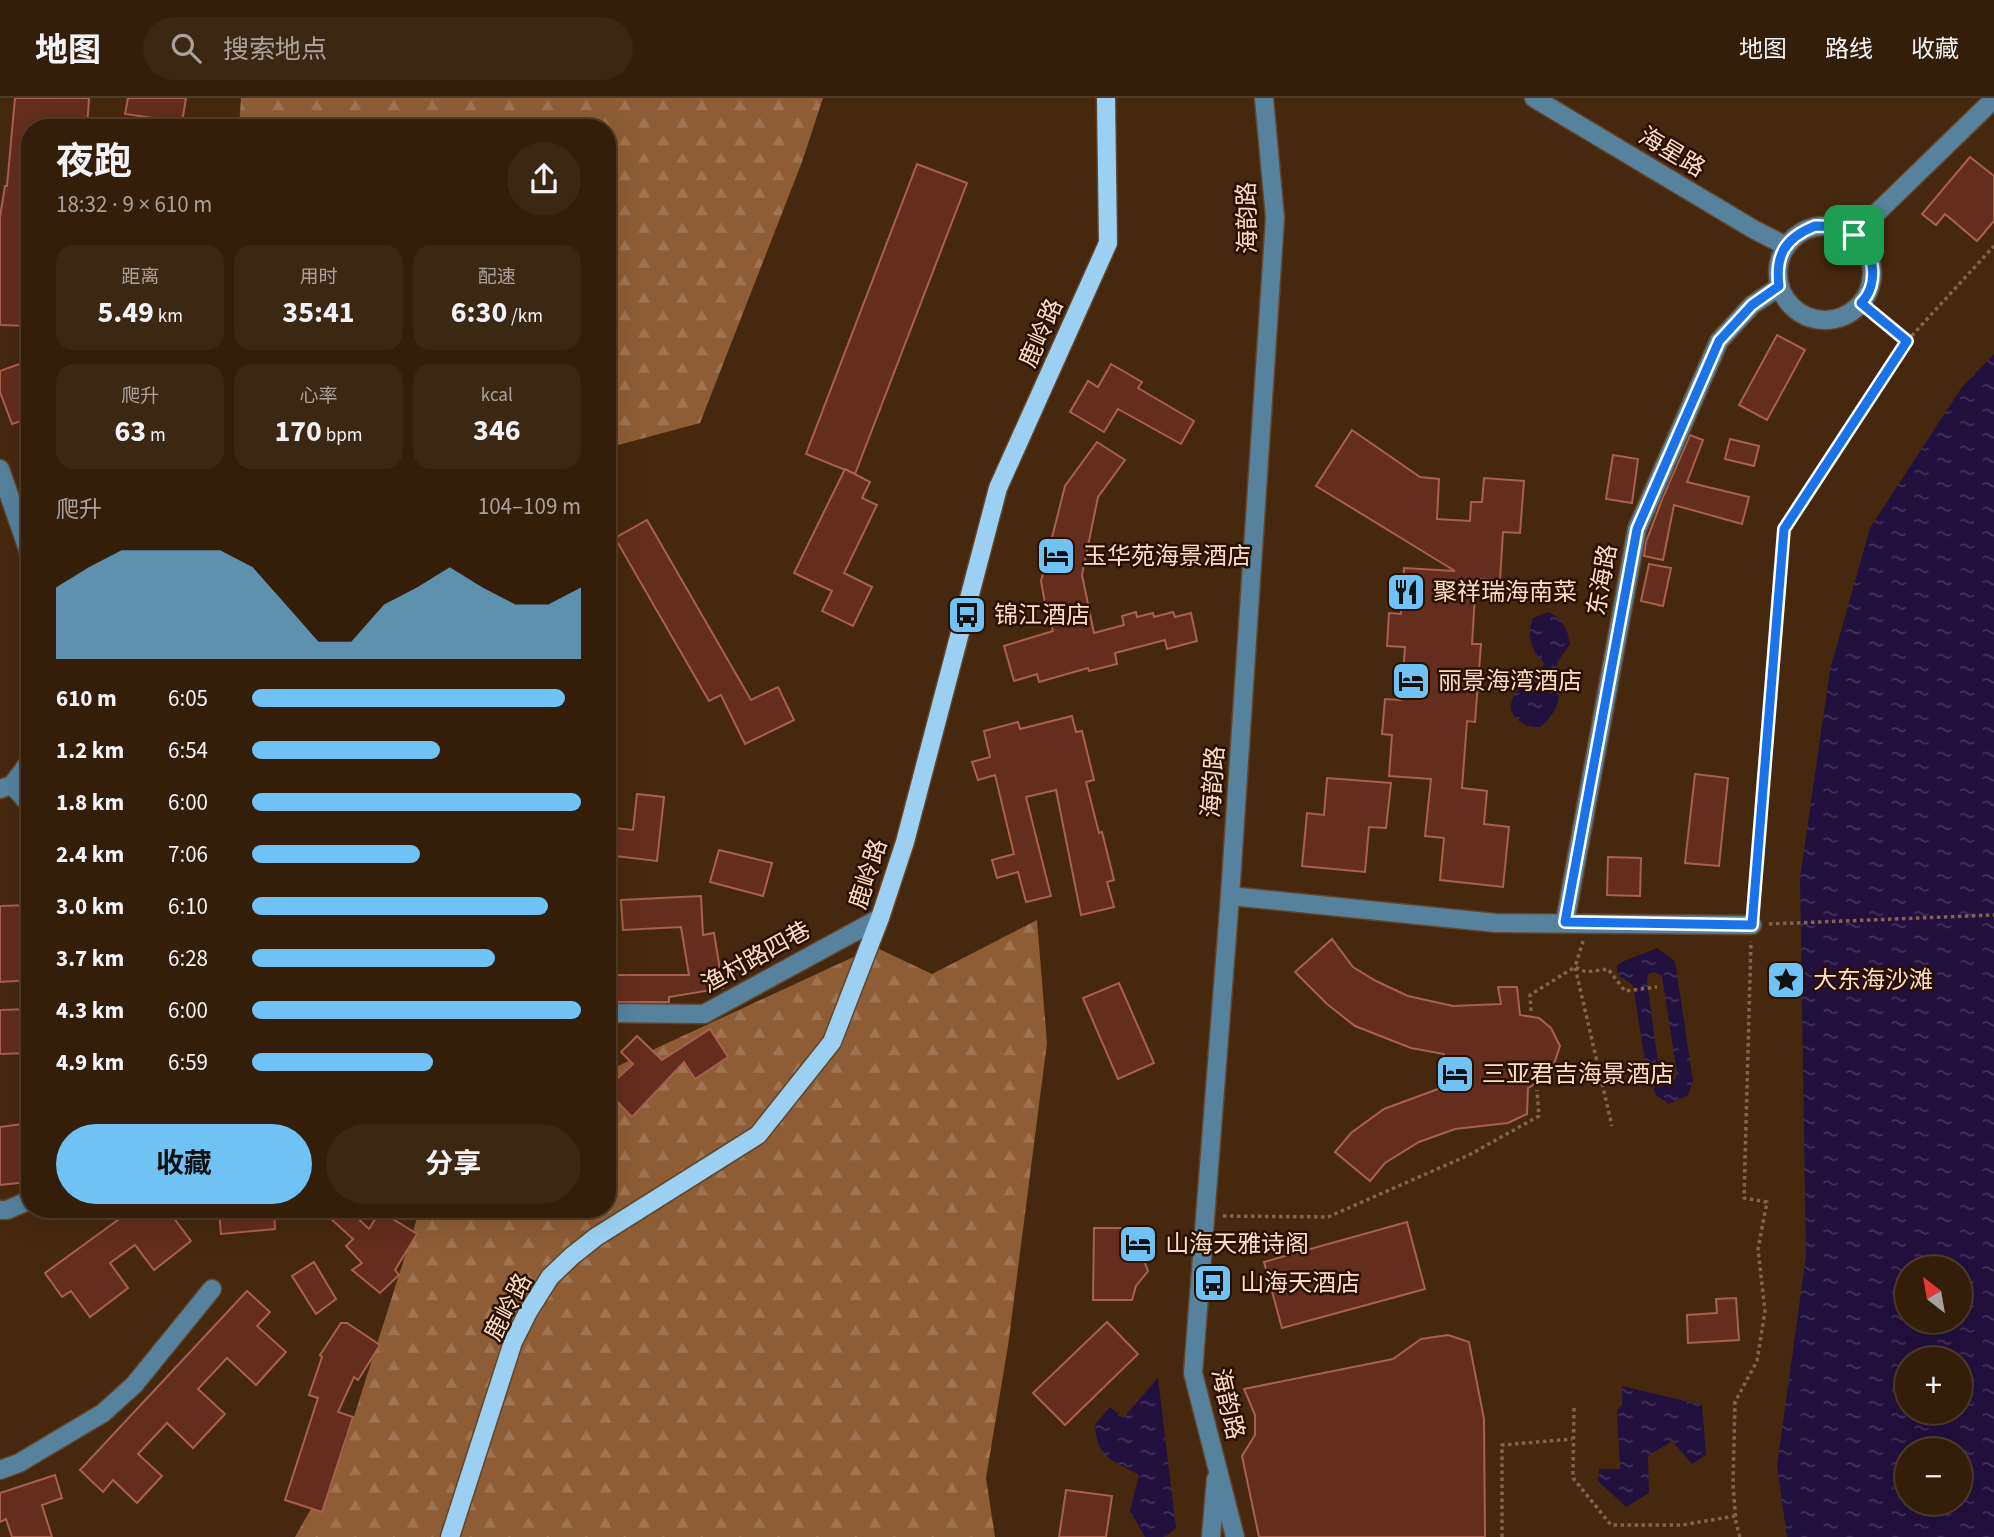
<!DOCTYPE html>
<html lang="zh">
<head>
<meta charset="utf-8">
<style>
	body { margin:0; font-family:"Source Sans 3","Noto Sans SC",sans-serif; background:#3c2713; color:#f1f3f6; height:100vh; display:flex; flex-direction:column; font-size:26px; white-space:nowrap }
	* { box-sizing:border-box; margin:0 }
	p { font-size:23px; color:#a9a29c }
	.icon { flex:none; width:38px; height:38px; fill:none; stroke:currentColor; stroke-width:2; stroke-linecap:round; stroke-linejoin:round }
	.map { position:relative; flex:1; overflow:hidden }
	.details { position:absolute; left:21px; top:21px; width:595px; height:1099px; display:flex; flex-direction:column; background:#341e0a; border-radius:28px; box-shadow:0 7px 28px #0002,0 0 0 2px #4e3c2b }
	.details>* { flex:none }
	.needle { width:46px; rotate:329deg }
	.buttons { position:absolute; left:1895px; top:1158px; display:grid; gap:14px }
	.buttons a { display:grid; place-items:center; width:77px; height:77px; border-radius:50%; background:#341e0a; box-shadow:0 7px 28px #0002,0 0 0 2px #4e3c2b; font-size:35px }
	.pin { position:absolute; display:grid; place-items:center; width:60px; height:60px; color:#fff; margin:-30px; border-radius:14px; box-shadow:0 4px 10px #0006 }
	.round { display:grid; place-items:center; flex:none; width:74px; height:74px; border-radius:37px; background:#3c2713 }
	.overview { display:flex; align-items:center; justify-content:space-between; height:119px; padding:0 35px }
	h1 { font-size:38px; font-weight:700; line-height:52px }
	.metrics { display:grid; grid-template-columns:repeat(3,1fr); gap:10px; height:119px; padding:7px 35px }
	.metrics div { display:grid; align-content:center; border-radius:18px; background:#3c2713; text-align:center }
	.metrics b { font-size:30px; font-weight:700 }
	.metrics small { font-size:19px; font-weight:400 }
	.metrics p { font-size:19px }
	.chart { height:196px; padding:14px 35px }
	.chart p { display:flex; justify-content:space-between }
	.chart svg { width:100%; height:126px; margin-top:7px; fill:#70c2f4; opacity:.7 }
	.primary-button { display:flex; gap:14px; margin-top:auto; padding:14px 35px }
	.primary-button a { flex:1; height:80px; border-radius:42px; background:#70c2f4; color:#111; font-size:28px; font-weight:700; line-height:80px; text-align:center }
	.primary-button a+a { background:#3c2713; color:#f1f3f6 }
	ul { padding:0 35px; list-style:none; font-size:23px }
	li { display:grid; grid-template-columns:112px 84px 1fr; align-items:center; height:52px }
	li i { height:18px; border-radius:9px; background:#70c2f4 }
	header { display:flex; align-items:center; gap:42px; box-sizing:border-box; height:98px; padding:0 35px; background:#341e0a; border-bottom:2px solid #4e3c2b }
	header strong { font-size:33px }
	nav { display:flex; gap:38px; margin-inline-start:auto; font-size:24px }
	.search { width:490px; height:63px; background:#3c2713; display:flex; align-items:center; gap:18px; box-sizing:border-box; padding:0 24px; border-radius:38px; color:#a9a29c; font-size:26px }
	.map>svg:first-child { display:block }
	.forest { fill:url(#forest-firs) }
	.water { fill:url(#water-ripples); fill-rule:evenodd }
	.building { fill:#642d1d; stroke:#a8614c; stroke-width:2 }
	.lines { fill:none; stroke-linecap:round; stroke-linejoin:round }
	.minor-casing { stroke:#63452b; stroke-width:21 }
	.major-casing { stroke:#63452b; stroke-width:21 }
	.path { stroke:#84654c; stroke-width:3.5; stroke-dasharray:3.5 3.5; stroke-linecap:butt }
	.minor { stroke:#56829e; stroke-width:18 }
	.major { stroke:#9bd0f2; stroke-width:18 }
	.route-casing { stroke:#fff; stroke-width:14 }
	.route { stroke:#1a73e8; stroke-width:9 }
	.labels { text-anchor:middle; stroke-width:5; stroke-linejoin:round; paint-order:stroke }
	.street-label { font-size:24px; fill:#feddc5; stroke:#281100 }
	.poi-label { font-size:24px; fill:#feddc5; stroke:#281100; text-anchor:start }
</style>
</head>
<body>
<header>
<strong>地图</strong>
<div class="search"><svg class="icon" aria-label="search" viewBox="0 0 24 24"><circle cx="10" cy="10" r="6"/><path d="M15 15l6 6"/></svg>搜索地点</div>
<nav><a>地图</a><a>路线</a><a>收藏</a></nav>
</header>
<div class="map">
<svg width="1994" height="1439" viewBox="0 0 1994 1439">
	<defs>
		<pattern id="forest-firs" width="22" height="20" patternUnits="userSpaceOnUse" patternTransform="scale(1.75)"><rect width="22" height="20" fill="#8e5d36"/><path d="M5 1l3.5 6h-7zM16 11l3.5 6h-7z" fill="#9f7452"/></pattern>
		<pattern id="water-ripples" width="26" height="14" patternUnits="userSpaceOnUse" patternTransform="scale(1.75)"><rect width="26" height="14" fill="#22103e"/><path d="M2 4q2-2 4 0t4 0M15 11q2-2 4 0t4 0" fill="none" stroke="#433258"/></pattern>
	</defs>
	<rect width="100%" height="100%" fill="#46280e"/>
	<g class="forest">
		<polygon points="241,0 823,0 802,64 700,325 607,350 607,30 239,30"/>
		<polygon points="1037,822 1047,945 1008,1248 986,1380 995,1439 295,1439 342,1356 420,1111 607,1111 607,973 875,849 932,876"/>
	</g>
	<g class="water">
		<path d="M1994 256V1439H1787L1777 1368 1806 1158 1800 780 1830 572 1870 430 1962 289ZM1908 1171H1960V1223H1908ZM1908 1262H1960V1314H1908ZM1908 1353H1960V1405H1908Z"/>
		<path d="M1548 514C1563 521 1567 529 1570 546L1557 565C1561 592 1563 611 1540 629 1530 629 1523 628 1515 619 1499 600 1533 580 1545 566 1531 552 1526 540 1533 520Z"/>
		<path d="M1657 850 1675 863 1693 983 1688 997 1669 1006 1656 997 1647 976 1633 887 1618 877 1617 868C1623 861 1646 856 1657 850ZM1654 874 1662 878 1677 975 1674 983 1669 986 1660 979 1647 884 1648 876Z"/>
		<path d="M1158 1280 1176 1430 1165 1439H1145L1130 1413 1139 1377C1111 1360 1097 1362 1095 1326L1110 1309 1123 1320Z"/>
		<polygon points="1622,1288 1702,1307 1706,1357 1692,1366 1672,1343 1648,1358 1649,1395 1626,1409 1598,1383 1599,1371 1620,1371 1617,1312 1622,1307"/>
	</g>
	<g class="building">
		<polygon points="15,0 89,0 87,30 30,30 30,228 0,227 0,119 5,88 7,88"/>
		<polygon points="128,0 186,0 182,24 125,16"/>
		<polygon points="1970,59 1994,78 1994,123 1977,143 1945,116 1936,127 1922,116"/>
		<polygon points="917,66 967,85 855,376 806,356"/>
		<polygon points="1777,237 1805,252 1767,322 1739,307"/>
		<polygon points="30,262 30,320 12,326 0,294 0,273"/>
		<polygon points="1111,266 1142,284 1138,290 1194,323 1181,346 1118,311 1104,334 1070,314 1088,283 1098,289"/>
		<polygon points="1352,332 1420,379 1439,381 1437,421 1470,423 1471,404 1482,404 1484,380 1524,383 1520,435 1503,434 1500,482 1476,481 1472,546 1481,546 1475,624 1467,623 1462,690 1487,693 1484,726 1509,729 1503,789 1440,782 1444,740 1425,738 1431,681 1389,678 1392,637 1382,636 1385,601 1401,602 1405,549 1387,548 1389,515 1401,516 1404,470 1455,473 1316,388"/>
		<polygon points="1690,337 1703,342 1687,384 1749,399 1742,426 1674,407 1663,462 1644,458 1646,444 1663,399"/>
		<polygon points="1730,341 1759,348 1754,368 1725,361"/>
		<polygon points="1097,344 1125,362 1098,399 1082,477 1094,535 1124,527 1122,518 1136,514 1137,519 1153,515 1154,519 1173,514 1175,519 1191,515 1197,543 1167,551 1165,542 1115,555 1117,566 1089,573 1088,570 1039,584 1037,576 1014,583 1004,548 1053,533 1045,505 1041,483 1065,388"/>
		<polygon points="1613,357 1638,361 1632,405 1606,401"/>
		<polygon points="845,371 870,384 862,400 877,407 844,475 872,489 853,528 822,513 832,493 794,475"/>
		<polygon points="647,422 751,602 778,589 794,622 745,646 721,597 709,603 615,440"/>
		<polygon points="1649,466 1671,470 1663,508 1641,503"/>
		<polygon points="1072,618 1076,634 1082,633 1094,682 1086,684 1099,735 1102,734 1114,782 1107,784 1114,809 1081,817 1056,692 1026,699 1051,798 1026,804 1018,774 997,780 992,762 1014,756 995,677 978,682 972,664 990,659 984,633 1018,624 1020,631"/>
		<polygon points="1695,676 1728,680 1719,768 1685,765"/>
		<polygon points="1327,680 1391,685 1386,730 1369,729 1365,774 1302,768 1307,715 1324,717"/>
		<polygon points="637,696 664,699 657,763 607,757 607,729 633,732"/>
		<polygon points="719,752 772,765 763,798 710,784"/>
		<polygon points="1608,759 1641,760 1640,798 1607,797"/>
		<polygon points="701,798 703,837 714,835 723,890 669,899 669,904 607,904 607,877 689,877 681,829 623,832 621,802"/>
		<polygon points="30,807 30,882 0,884 0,808"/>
		<polygon points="1332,841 1353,869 1376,883 1408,898 1453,908 1501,906 1498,889 1517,889 1520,917 1539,920 1551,930 1560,948 1553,969 1545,980 1528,990 1527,1016 1508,1025 1455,1031 1419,1044 1385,1065 1370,1083 1335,1054 1351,1035 1384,1011 1446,988 1444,956 1411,950 1355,928 1327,906 1295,874"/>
		<polygon points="1119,885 1154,965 1118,981 1083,900"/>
		<polygon points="30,911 30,955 0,956 0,912"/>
		<polygon points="710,931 728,959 695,981 684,964 632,1019 607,993 607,990 633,966 621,954 637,938 662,962"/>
		<polygon points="30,1025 30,1054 24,1055 27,1084 0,1087 0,1029"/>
		<polygon points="133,1111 167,1111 191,1143 154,1172 135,1147 110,1165 128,1190 90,1219 71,1193 62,1199 45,1175"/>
		<polygon points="219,1111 274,1111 275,1131 221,1136"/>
		<polygon points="320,1111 348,1111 369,1131 380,1113 417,1136 395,1172 399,1177 380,1195 352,1172 362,1165 346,1148 353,1141"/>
		<polygon points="1407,1124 1425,1191 1282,1230 1264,1164"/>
		<polygon points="1094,1130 1132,1130 1148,1173 1136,1188 1132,1202 1093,1202"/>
		<polygon points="314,1164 336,1201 316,1216 292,1178"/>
		<polygon points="247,1193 270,1214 257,1228 286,1254 256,1287 227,1260 198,1291 225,1316 193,1350 167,1325 138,1356 162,1378 137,1405 113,1382 103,1394 80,1372"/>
		<polygon points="1736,1200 1739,1242 1688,1245 1687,1217 1717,1215 1716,1201"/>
		<polygon points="1107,1224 1138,1256 1065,1327 1033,1295"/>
		<polygon points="341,1225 347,1225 380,1247 358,1282 354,1279 338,1314 353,1319 322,1414 285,1402 318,1300 309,1297 322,1259 320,1257"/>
		<polygon points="1448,1237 1469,1244 1484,1321 1485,1439 1259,1439 1242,1358 1255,1337 1255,1317 1244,1291 1393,1261 1421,1241"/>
		<polygon points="55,1377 62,1400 42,1407 52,1439 12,1439 6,1421 0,1424 0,1395"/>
		<polygon points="1066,1392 1112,1398 1106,1439 1059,1439"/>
	</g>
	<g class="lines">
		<defs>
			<g id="minor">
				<polyline points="1534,0 1753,131 1786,148"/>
				<circle cx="1825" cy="175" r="47"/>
				<polyline points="1854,137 1994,1"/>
				<polyline points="0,371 30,457"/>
				<polyline points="12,687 30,707"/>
				<polyline points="0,691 12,687 30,663"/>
				<polyline points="1230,798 1496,825 1752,827"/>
				<polyline points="1565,824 1637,431 1719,243 1752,207 1779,189"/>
				<polyline points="607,915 704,916 880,820"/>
				<polyline points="0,1112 7,1112 30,1102"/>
				<polyline points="0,1372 19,1365 103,1315 134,1287 212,1191"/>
				<polyline points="1211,1439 1216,1381"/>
				<polyline points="1235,1439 1193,1275 1230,798 1275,120 1264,0"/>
			</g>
			<polyline id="major" points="450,1439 513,1244 528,1214 550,1179 572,1158 596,1139 758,1037 832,944 880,820 905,744 998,390 1108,145 1106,0"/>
		</defs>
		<use href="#minor" class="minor-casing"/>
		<use href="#major" class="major-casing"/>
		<g class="path">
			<polyline points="1907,243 1994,148"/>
			<polyline points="1753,811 1784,431 1907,243 1861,205"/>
			<polyline points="1769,826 1994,817"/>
			<polyline points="1583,843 1575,869 1612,1028"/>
			<polyline points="1531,913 1530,897 1575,869 1586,874 1608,871 1625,893 1657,889"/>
			<polyline points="1599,973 1669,969"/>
			<polyline points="1223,1118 1328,1119 1469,1057 1539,1018 1537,992"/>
			<polyline points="1574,1310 1573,1380 1611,1427 1682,1427 1735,1418"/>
			<polyline points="1502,1439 1502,1347 1572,1341"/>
			<polyline points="1740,1439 1736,1425 1733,1386 1735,1304 1757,1263 1765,1213 1758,1151 1767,1104 1744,1100 1751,843"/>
		</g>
		<use href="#minor" class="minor"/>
		<use href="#major" class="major"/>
	</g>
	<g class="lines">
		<defs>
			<path id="route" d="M1815 128C1828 128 1840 128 1852 136 1875 150 1880 186 1861 205L1907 243 1784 431 1752 827 1565 824 1637 431 1719 243 1752 207 1779 188C1775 157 1785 140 1815 128Z"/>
		</defs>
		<use href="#route" class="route-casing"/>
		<use href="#route" class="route"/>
	</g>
	<defs>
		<symbol id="hotel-square" viewBox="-11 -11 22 22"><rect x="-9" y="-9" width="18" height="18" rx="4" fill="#70c2f4" stroke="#281100"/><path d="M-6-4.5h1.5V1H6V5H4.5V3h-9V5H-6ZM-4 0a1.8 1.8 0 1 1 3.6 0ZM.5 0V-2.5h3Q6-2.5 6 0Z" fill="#111"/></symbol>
		<symbol id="restaurant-square" viewBox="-11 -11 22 22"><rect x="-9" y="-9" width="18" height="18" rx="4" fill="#70c2f4" stroke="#281100"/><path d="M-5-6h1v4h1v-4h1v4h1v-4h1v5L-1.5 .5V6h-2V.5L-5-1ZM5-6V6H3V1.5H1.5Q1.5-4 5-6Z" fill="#111"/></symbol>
		<symbol id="bus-square" viewBox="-11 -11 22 22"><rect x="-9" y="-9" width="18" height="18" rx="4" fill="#70c2f4" stroke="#281100"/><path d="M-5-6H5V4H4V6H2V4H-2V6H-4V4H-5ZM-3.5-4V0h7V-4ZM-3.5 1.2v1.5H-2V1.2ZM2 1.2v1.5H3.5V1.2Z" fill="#111"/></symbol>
		<symbol id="sight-square" viewBox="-11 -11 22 22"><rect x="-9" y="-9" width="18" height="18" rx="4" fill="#70c2f4" stroke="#281100"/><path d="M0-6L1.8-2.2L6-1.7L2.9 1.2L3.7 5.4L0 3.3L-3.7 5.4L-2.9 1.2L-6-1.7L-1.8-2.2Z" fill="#111"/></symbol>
	</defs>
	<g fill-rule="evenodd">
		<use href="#hotel-square" x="1034" y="436" width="44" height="44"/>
		<use href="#restaurant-square" x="1384" y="472" width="44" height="44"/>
		<use href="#bus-square" x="945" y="495" width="44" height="44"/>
		<use href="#hotel-square" x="1389" y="561" width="44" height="44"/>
		<use href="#sight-square" x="1764" y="860" width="44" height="44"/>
		<use href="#hotel-square" x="1433" y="954" width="44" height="44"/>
		<use href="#hotel-square" x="1116" y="1124" width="44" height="44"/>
		<use href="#bus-square" x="1191" y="1163" width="44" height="44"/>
	</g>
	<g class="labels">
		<g class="street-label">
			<text transform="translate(1672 54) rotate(31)" y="8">海星路</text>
			<text transform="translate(1247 120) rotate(-91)" y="8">海韵路</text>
			<text transform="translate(1041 235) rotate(-66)" y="8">鹿岭路</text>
			<text transform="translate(1602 482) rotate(-80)" y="8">东海路</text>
			<text transform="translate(1213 684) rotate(-86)" y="8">海韵路</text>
			<text transform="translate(868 776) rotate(-72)" y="8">鹿岭路</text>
			<text transform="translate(756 859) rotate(-29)" y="8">渔村路四巷</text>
			<text transform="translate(508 1209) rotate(-62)" y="8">鹿岭路</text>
			<text transform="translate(1228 1306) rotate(77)" y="8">海韵路</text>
		</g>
		<g class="poi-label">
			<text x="1083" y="466">玉华苑海景酒店</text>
			<text x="1433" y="502">聚祥瑞海南菜</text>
			<text x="994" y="525">锦江酒店</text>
			<text x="1438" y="591">丽景海湾酒店</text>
			<text x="1813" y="890">大东海沙滩</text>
			<text x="1482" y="984">三亚君吉海景酒店</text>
			<text x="1165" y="1154">山海天雅诗阁</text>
			<text x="1240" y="1193">山海天酒店</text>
		</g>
	</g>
</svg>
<div class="buttons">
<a><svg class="needle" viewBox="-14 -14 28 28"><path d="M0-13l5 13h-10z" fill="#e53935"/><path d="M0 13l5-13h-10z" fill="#a9a29c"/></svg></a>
<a>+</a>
<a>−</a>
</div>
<div class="pin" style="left:1854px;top:137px;background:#1e9e55"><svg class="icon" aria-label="arrive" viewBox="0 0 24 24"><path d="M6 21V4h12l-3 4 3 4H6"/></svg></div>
<section class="details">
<div class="overview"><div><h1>夜跑</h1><p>18:32 · 9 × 610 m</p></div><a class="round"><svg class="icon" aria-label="share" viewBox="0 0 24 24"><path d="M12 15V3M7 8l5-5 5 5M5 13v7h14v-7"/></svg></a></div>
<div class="metrics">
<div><p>距离</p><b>5.49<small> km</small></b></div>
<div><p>用时</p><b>35:41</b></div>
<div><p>配速</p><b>6:30<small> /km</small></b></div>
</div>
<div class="metrics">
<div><p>爬升</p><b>63<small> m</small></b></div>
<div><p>心率</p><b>170<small> bpm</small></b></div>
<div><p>kcal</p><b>346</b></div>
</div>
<div class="chart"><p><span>爬升</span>104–109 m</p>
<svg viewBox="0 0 160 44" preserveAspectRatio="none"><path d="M0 44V19L10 12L20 6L30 6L40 6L50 6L60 12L70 25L80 38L90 38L100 25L110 19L120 12L130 19L140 25L150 25L160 19V44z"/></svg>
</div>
<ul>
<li><b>610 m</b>6:05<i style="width:95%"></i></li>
<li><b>1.2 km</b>6:54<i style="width:57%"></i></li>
<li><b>1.8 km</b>6:00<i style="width:100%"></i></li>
<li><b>2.4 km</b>7:06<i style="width:51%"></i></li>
<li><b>3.0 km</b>6:10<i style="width:90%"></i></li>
<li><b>3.7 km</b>6:28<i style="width:74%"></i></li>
<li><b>4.3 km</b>6:00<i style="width:100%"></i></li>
<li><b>4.9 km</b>6:59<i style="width:55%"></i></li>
</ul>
<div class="primary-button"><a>收藏</a><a>分享</a></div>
</section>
</div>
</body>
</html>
